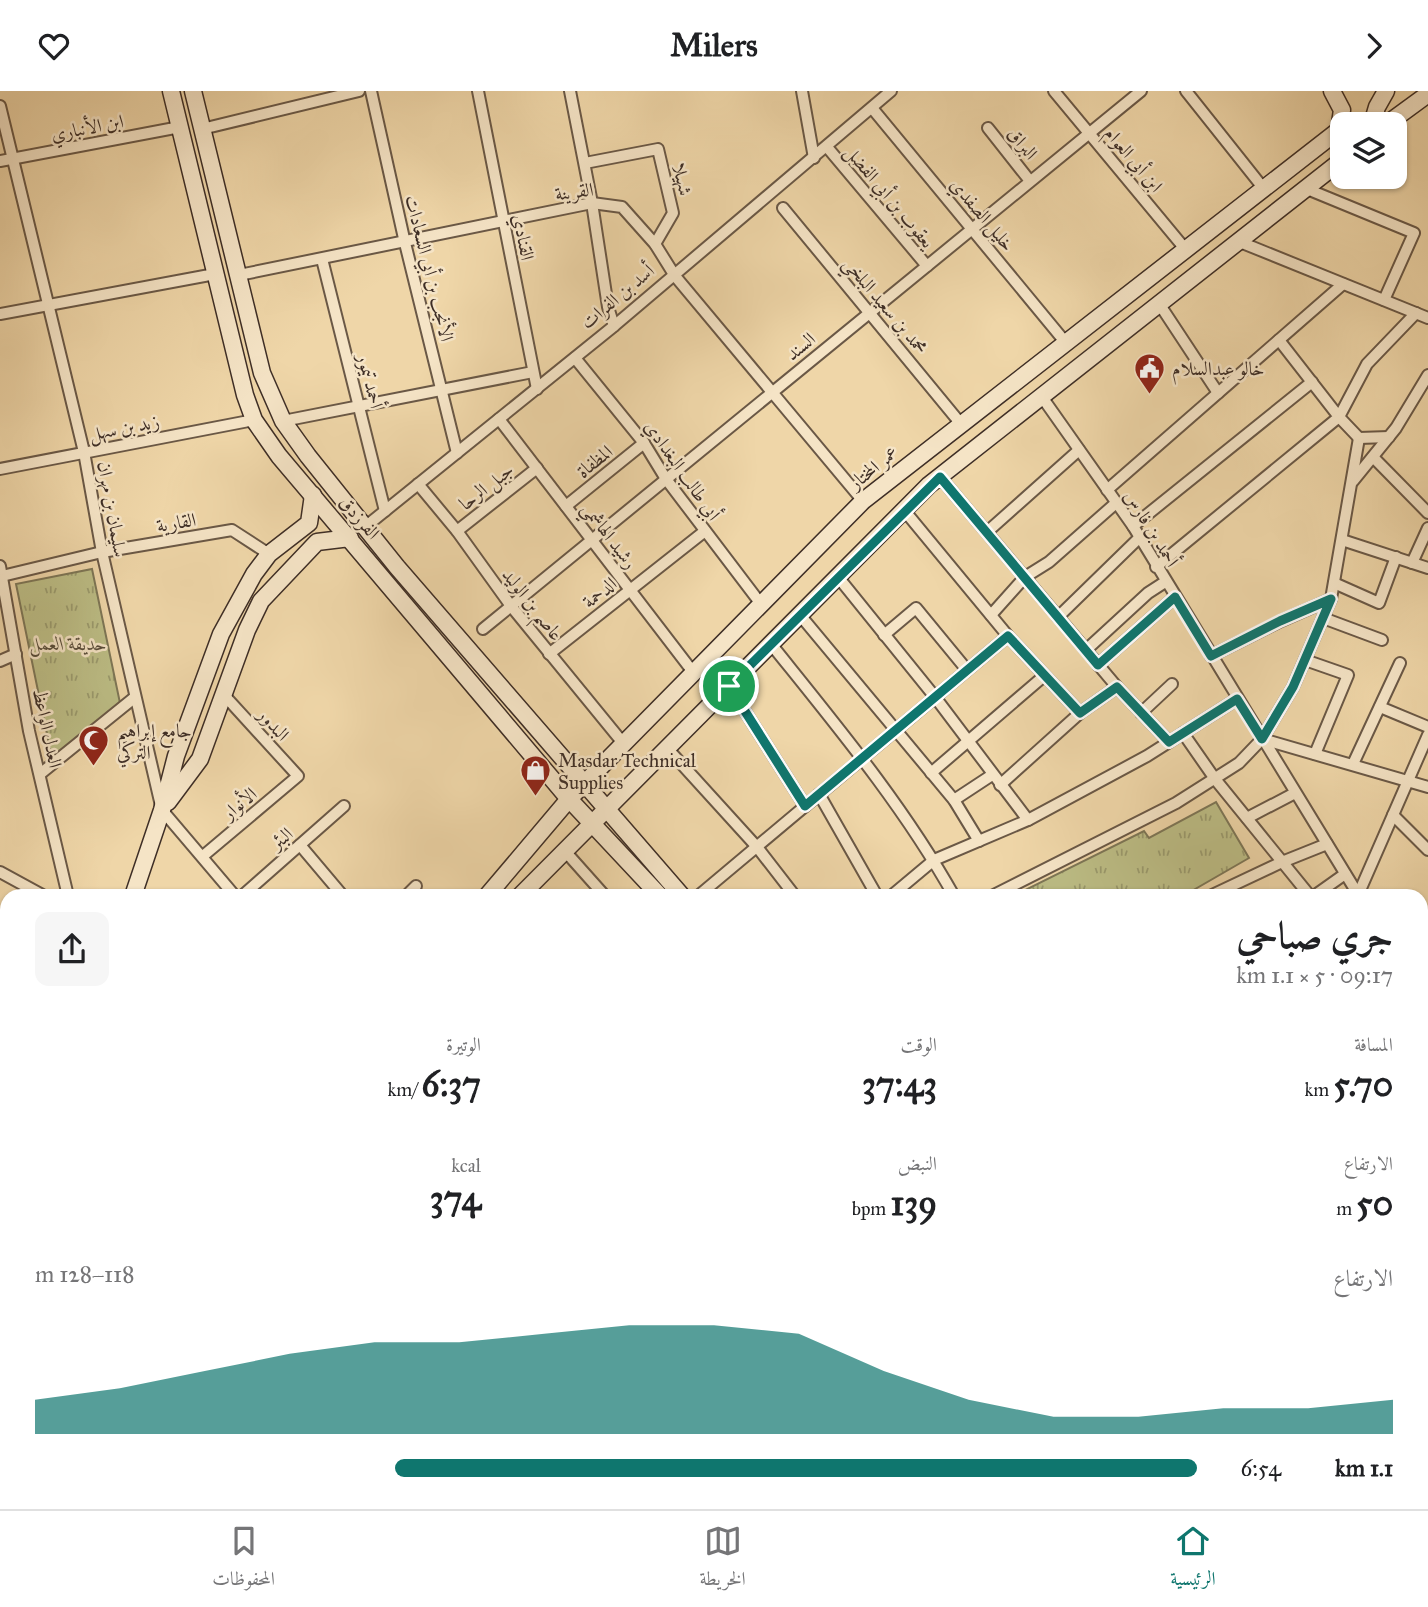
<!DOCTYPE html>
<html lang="ar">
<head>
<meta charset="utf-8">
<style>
	body { margin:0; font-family:"IM FELL Great Primer",Amiri,serif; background:#f6f6f6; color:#202124; direction:rtl; height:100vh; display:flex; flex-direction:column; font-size:26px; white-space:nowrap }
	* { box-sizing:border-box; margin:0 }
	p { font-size:23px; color:#757577 }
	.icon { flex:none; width:38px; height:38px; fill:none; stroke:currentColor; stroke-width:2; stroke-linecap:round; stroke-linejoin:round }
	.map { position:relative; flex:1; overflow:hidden; direction:ltr }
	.panel { position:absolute; left:0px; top:798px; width:1428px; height:621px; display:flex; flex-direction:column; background:#fff; border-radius:21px 21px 0 0; box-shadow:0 2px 5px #0004; direction:rtl }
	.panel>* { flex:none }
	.controls { position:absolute; left:1330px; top:21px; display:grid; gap:14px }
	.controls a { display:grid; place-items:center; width:77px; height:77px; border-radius:14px; background:#fff; box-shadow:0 2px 5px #0004; font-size:35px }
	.pin { position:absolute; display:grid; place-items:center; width:60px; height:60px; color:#fff; margin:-30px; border:4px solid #fff; border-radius:50%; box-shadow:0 2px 7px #0007 }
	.round { display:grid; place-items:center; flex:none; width:74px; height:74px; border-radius:14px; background:#f6f6f6 }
	.overview { display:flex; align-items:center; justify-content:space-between; height:119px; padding:0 35px }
	h1 { font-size:38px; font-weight:700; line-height:52px }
	.stats { display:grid; grid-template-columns:repeat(3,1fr); gap:10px; height:119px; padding:7px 35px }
	.stats div { display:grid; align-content:center }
	.stats b { font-size:35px; font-weight:700 }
	.stats small { font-size:19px; font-weight:400 }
	.stats p { font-size:19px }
	.chart { height:196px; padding:14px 35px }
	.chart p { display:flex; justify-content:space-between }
	.chart svg { width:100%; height:126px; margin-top:7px; fill:#0f766e; opacity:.7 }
	ul { padding:0 35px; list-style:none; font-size:23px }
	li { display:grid; grid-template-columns:112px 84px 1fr; align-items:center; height:52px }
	li i { height:18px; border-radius:9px; background:#0f766e }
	header { display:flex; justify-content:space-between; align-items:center; height:91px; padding:0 35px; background:#fff; font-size:32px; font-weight:700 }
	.menu { display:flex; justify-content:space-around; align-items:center; height:98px; border-top:2px solid #e0e0e0; background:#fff; font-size:19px; color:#757577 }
	.menu a { display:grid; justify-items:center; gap:4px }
	.menu .on { color:#0f766e }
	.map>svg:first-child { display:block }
	.grass { fill:url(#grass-tufts); stroke:#7d7656; stroke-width:2 }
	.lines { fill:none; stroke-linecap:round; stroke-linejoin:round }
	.street-casing { stroke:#6a5846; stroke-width:14 }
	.secondary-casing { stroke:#3e2e26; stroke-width:19 }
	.street { stroke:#f5e4c6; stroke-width:10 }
	.secondary { stroke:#f5e4c6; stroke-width:16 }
	.route-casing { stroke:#fff; stroke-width:14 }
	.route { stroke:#0f766e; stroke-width:9 }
	.labels { text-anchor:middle; stroke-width:5; stroke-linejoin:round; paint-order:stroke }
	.street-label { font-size:19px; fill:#3e2e26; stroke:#f5e4c6 }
	.poi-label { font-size:19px; fill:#3e2e26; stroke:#f5e4c6; text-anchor:start }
	.park-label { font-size:19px; font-style:italic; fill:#574b39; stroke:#f5e4c6 }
</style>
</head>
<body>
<header><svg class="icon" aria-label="forward" viewBox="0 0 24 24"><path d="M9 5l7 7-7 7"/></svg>Milers<svg class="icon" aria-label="heart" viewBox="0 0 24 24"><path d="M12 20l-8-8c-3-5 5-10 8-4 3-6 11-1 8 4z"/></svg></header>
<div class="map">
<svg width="1428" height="1418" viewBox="0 0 1428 1418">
	<defs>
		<pattern id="grass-tufts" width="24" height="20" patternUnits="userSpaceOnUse" patternTransform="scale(1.75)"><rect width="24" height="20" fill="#bcbd85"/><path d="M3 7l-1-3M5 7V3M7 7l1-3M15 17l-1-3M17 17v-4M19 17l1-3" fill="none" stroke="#9a9a6d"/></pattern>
	</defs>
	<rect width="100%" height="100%" fill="#efd6a8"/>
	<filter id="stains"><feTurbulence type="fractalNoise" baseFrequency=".00286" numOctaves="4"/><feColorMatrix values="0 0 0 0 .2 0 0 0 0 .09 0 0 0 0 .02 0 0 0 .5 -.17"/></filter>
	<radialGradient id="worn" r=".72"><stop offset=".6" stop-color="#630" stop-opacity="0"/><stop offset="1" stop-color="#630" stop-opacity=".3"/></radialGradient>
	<g class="grass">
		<polygon points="92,478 120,612 52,668 16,493"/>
		<polygon points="1216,711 1249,767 1183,805 1013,805 1144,740 1149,747"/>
	</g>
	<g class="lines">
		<defs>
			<g id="street">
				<polyline points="371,0 405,152 457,362"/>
				<polyline points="478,0 537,298"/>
				<polyline points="570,0 592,112 608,216 614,235"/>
				<polyline points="802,0 814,67"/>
				<polyline points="1054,0 1186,159"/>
				<polyline points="1186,0 1264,98"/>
				<polyline points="0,15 84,361 102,461 162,719 235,805"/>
				<polyline points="872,17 1066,252"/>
				<polyline points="988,37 1030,90"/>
				<polyline points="202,38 359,0"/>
				<polyline points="827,56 927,175"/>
				<polyline points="0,70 180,36"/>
				<polyline points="585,72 658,58 673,122 655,153"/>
				<polyline points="1307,98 1414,142 1384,209"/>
				<polyline points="783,117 961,333"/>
				<polyline points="1240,151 1428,227"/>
				<polyline points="322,168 385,420"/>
				<polyline points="239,184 592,112 622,116 655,153 675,185 863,410"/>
				<polyline points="1160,214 1218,302"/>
				<polyline points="0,223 215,183"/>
				<polyline points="575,267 644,352 666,388 761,513"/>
				<polyline points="1042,306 1133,435 1359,805"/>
				<polyline points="499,328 693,581"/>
				<polyline points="283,330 533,281"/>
				<polyline points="1389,346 1359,347 1339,326 1367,273 1416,222"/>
				<polyline points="1373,366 1428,422"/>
				<polyline points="0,378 254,329"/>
				<polyline points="940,386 1117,596 1169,651"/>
				<polyline points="1353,390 1396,337 1428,284"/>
				<polyline points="418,393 457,440 511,515 623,652"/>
				<polyline points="1107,399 1343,193"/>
				<polyline points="566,415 644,352"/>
				<polyline points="904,419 1008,545 1080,622"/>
				<polyline points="1133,435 1312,291"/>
				<polyline points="365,436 614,235 891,0"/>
				<polyline points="457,440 537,377"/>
				<polyline points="987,441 1079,359"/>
				<polyline points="1342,449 1428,477"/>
				<polyline points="1412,472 1428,437"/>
				<polyline points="0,475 29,640 68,805"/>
				<polyline points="1156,476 1339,326 1279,249"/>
				<polyline points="2,485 102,461 232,439 269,463"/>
				<polyline points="838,486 935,606 1028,729"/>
				<polyline points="1334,492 1379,512 1396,466"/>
				<polyline points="800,524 954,709 979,750"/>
				<polyline points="991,524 1025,486 1049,471 1116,412"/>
				<polyline points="1058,526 1139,447"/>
				<polyline points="1323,527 1382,549"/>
				<polyline points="483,538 1141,0"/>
				<polyline points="884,544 916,517 967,579"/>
				<path d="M771 553C836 634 903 714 954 805"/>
				<polyline points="1086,559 1148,502 1165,491"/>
				<polyline points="549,563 705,440"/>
				<polyline points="1211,565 1281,530 1331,508"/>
				<polyline points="1305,569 1348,584 1315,663"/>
				<polyline points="0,570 16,563"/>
				<polyline points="1098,574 1175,506"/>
				<polyline points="729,595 805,715"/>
				<polyline points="1380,616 1428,636"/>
				<polyline points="1141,622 1172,593"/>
				<polyline points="1183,642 1215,688 1310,805"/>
				<polyline points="1262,648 1428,696"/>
				<polyline points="667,657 757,756 795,805"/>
				<polyline points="1353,673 1400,572"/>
				<polyline points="931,682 1044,585"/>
				<polyline points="40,683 134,607"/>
				<polyline points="1000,694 1080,622 1117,596"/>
				<polyline points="819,703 877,805"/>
				<polyline points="954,709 992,684"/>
				<polyline points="1393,724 1428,759"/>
				<polyline points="1247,727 1295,702"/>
				<polyline points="300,754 343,805"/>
				<polyline points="564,759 605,805"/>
				<polyline points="203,765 298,685 224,604"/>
				<polyline points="0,781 44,805"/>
				<polyline points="1358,804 1428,644"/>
				<polyline points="242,805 344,715"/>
				<polyline points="406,805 416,795"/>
				<polyline points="698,805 1008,545"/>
				<polyline points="891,805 934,769 1028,729 1147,665 1237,608"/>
				<polyline points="992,805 1176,712 1239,672 1262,648 1293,596 1331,508 1359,347"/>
				<polyline points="1210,805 1282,771 1327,753"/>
				<polyline points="1314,805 1345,783"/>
				<polyline points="1421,839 1428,832"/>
				<polyline points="0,865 7,870"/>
				<polyline points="1421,906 1428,917"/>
				<polyline points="1421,958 1428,954"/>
				<polyline points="0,965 7,973"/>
				<polyline points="0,1012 7,1024"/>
				<polyline points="1421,1075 1428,1071"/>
				<polyline points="0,1129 7,1123"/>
				<polyline points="1421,1134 1428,1131"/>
				<polyline points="0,1149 7,1157"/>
				<polyline points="0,1184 7,1177"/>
				<polyline points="1421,1192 1428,1191"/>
				<polyline points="1421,1258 1428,1256"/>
				<polyline points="1421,1313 1428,1311"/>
				<polyline points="0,1403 10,1418"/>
				<polyline points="34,1412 36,1418"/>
				<polyline points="102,1412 104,1418"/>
				<polyline points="254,1412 258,1418"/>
				<polyline points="382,1412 385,1418"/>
				<polyline points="475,1412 477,1418"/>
				<polyline points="644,1412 647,1418"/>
				<polyline points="1089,1412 1091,1418"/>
				<polyline points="1246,1412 1247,1418"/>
				<polyline points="168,1418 178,1412"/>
				<polyline points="239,1418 246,1412"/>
				<polyline points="421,1418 430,1412"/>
				<polyline points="498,1418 509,1412"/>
				<polyline points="613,1418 630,1412"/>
				<polyline points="850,1418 858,1412"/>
				<polyline points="920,1418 930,1412"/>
				<polyline points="997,1418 1008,1412"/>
				<polyline points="1054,1418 1063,1412"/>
				<polyline points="1148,1418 1169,1412"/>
			</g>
			<g id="secondary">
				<polyline points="171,0 245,304 254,329 279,365 569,708 660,805"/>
				<polyline points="193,0 262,282 283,330 308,365 397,476 682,805"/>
				<polyline points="1372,33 1377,16 1386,0"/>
				<polyline points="1387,33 1428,3"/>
				<polyline points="168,711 200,668 247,539 261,510 317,451 350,447"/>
				<polyline points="133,805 162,719 176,665 221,543 254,483 269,463 309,432 313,404"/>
				<polyline points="487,805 569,708 863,410 1339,39 1342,19 1332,0"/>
				<polyline points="520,805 929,394 1342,69"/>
				<polyline points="1421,998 1428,994"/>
				<polyline points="0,1000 7,994"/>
				<polyline points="1421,1016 1428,1011"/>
				<polyline points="0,1278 7,1278"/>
				<polyline points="0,1316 7,1310"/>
				<polyline points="1421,1385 1428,1389"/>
				<polyline points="1421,1405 1428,1409"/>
				<polyline points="873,1412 877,1418"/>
				<polyline points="768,1418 777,1412"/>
				<polyline points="798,1418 807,1412"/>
			</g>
		</defs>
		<use href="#street" class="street-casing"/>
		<use href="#secondary" class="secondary-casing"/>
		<use href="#street" class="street"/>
		<use href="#secondary" class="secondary"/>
	</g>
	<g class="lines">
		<defs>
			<polygon id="route" points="940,386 1098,574 1175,506 1211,565 1280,530 1331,508 1293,596 1262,648 1237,608 1169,651 1117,596 1080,622 1008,545 805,715 729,595"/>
		</defs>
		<use href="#route" class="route-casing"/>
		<use href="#route" class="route"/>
	</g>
	<defs>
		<symbol id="civic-pin" viewBox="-11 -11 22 30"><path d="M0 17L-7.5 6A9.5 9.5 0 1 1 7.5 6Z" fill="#8f2418" stroke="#f5e4c6"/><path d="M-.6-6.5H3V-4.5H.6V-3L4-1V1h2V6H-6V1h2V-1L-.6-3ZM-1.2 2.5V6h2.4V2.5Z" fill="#fff"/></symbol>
		<symbol id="mosque-pin" viewBox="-11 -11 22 30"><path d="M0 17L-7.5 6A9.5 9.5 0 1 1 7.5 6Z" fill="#8f2418" stroke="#f5e4c6"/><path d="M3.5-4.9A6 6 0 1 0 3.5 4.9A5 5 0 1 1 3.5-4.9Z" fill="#fff"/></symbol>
		<symbol id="shop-pin" viewBox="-11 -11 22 30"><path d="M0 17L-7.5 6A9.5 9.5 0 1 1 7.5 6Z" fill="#8f2418" stroke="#f5e4c6"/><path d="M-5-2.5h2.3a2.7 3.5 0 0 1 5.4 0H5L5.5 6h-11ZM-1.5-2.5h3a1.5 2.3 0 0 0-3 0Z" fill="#fff"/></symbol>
	</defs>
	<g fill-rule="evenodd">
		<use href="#civic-pin" x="1132" y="260" width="35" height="47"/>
		<use href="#mosque-pin" x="76" y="632" width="35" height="47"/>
		<use href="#shop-pin" x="518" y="662" width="35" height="47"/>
	</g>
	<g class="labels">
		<g class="street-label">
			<text transform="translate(87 36) rotate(-11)" y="7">ابن الأنباري</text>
			<text transform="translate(1023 52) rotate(51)" y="7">البراق</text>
			<text transform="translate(1134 68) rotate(50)" y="7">ابن أبي العوام</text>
			<text transform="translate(683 88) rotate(77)" y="7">شهيلا</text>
			<text transform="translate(574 100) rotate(-7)" y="7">القرينة</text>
			<text transform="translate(890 105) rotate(50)" y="7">يعقوب بن أبي الفضل</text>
			<text transform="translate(983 123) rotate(50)" y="7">خليل الصفدي</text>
			<text transform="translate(524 146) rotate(79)" y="7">القنادي</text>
			<text transform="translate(430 177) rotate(76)" y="7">الأنجب بن أبي السعادات</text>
			<text transform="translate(617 205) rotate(-40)" y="7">أسد بن الفرات</text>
			<text transform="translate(886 214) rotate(50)" y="7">محمد بن سعيد البلخي</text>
			<text transform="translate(800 255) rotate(-40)" y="7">السند</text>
			<text transform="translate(371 290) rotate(76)" y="7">أحمد تيمور</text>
			<text transform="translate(124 336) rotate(-11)" y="7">زيد بن سهل</text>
			<text transform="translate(594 370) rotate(-39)" y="7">المظفاة</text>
			<text transform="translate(873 376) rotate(-39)" y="7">عمر المختار</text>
			<text transform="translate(683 379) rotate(55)" y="7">أبي طالب البغدادي</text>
			<text transform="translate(486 395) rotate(-38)" y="7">جبل الرحا</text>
			<text transform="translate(113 418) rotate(80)" y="7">سليمان بن مهران</text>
			<text transform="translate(360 426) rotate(49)" y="7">الفرزدق</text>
			<text transform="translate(176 431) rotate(-10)" y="7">القارية</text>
			<text transform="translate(1152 437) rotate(58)" y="7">أحمد بن فارس</text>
			<text transform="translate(610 444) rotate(53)" y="7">رشيد الهاشمي</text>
			<text transform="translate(599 501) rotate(-38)" y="7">الدحمة</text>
			<text transform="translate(533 513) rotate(52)" y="7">عاصم بن الوليد</text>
			<text transform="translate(274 633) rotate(48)" y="7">البدور</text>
			<text transform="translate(48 637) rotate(78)" y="7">العدل الواعظ</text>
			<text transform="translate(239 712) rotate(-40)" y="7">الأنوار</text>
			<text transform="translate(281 747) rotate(-41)" y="7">البئر</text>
		</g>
		<g class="poi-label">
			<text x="1172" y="284">خالو عبدالسلام</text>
			<text x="117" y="646">جامع إبراهيم<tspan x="117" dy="22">التركي</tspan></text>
			<text x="558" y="676">Masdar Technical<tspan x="558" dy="22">Supplies</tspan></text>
		</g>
		<g class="park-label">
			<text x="68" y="559">حديقة العمل</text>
		</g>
	</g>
	<rect width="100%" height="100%" filter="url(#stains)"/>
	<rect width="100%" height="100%" fill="url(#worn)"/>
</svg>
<div class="controls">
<a><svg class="icon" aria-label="layers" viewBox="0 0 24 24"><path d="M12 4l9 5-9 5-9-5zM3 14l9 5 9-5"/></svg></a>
</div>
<div class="pin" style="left:729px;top:595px;background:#1e9e55"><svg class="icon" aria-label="arrive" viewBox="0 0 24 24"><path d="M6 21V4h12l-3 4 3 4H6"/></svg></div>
<section class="panel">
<div class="overview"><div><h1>جري صباحي</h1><p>09:17 · 5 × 1.1 km</p></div><a class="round"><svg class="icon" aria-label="share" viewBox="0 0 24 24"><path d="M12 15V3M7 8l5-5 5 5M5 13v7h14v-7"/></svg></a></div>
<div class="stats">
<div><p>المسافة</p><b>5.70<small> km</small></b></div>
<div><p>الوقت</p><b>37:43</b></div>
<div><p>الوتيرة</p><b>6:37<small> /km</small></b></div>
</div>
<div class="stats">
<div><p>الارتفاع</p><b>50<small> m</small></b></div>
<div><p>النبض</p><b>139<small> bpm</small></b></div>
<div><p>kcal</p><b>374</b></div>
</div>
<div class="chart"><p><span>الارتفاع</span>118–128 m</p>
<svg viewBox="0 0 160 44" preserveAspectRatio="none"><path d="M0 44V32L10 28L20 22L30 16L40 12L50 12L60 9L70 6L80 6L90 9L100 22L110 32L120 38L130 38L140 35L150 35L160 32V44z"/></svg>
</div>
<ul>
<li><b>1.1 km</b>6:54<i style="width:69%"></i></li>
</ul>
</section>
</div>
<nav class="menu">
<a class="on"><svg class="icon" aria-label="home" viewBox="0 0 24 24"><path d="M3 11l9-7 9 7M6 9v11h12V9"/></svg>الرئيسية</a>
<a><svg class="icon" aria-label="map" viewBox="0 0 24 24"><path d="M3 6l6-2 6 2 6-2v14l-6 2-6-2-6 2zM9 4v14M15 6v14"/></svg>الخريطة</a>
<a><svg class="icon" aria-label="saved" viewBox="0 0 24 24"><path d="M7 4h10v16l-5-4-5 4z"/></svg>المحفوظات</a>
</nav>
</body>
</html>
